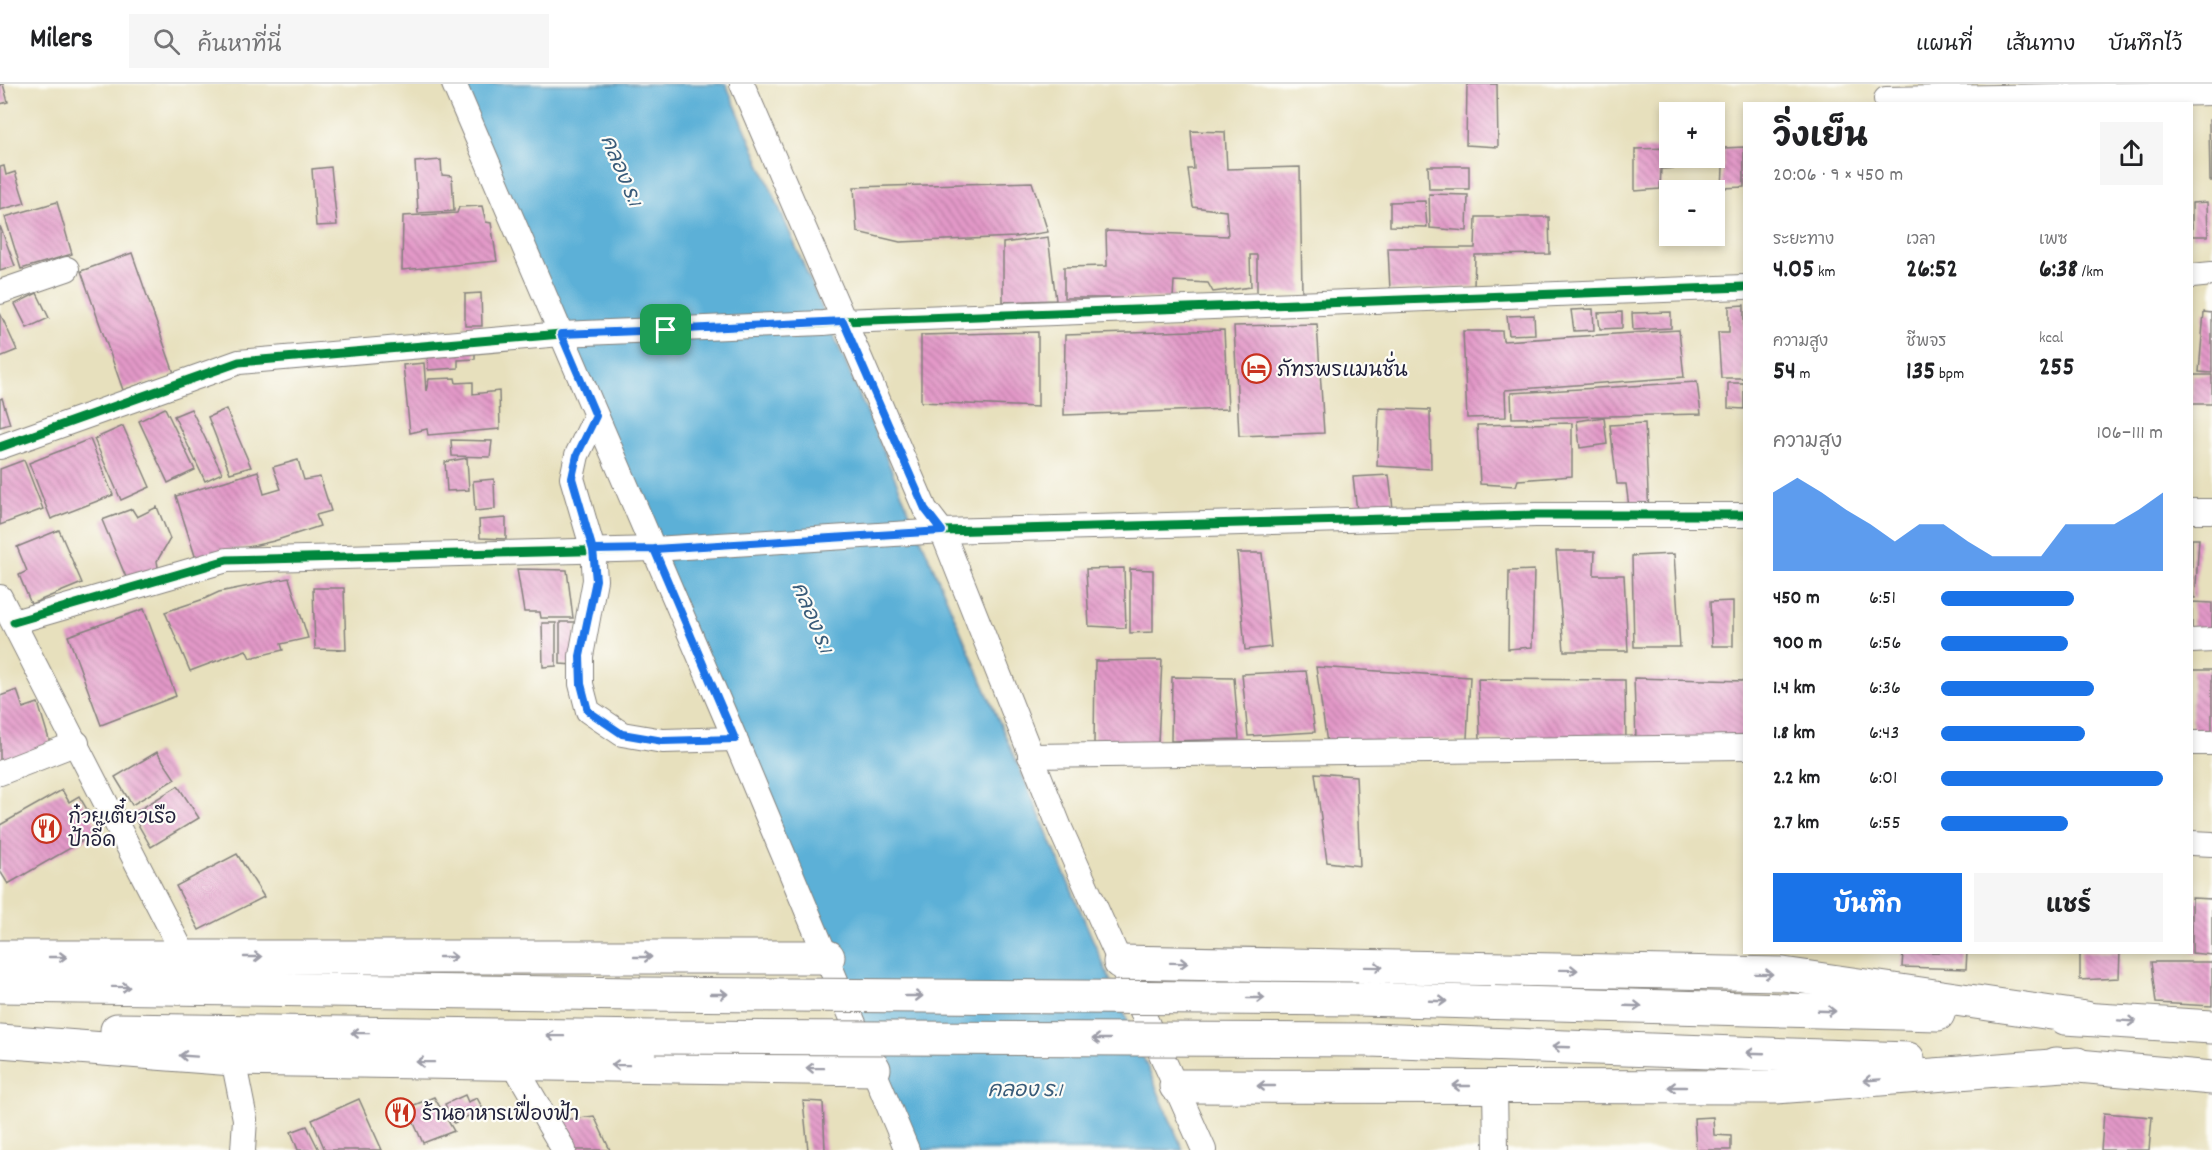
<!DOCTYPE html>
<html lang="th">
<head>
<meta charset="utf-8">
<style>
	body { margin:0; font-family:Dekko,"Playpen Sans Thai",sans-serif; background:#f6f6f6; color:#202124; height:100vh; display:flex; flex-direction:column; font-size:22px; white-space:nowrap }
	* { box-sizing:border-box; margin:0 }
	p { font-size:20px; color:#757577 }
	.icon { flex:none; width:33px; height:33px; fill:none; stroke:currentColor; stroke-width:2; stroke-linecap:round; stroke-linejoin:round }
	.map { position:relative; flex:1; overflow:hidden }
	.panel { position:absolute; left:1743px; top:18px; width:450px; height:852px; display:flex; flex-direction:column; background:#fff; border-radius:0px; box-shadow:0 3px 9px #0003 }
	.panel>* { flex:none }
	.controls { position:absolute; left:1659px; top:18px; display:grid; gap:12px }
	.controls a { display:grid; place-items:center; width:66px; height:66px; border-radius:0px; background:#fff; box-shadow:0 3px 9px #0003; font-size:30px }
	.pin { position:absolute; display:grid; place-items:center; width:51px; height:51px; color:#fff; margin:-26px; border-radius:12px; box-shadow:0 3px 9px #0006 }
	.round { display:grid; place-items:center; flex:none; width:63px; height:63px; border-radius:0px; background:#f6f6f6 }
	.overview { display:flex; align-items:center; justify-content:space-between; height:102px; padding:0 30px }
	h1 { font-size:33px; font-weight:700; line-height:45px }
	.figures { display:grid; grid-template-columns:repeat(3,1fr); gap:9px; height:102px; padding:6px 30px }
	.figures div { display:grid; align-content:center }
	.figures b { font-size:26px; font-weight:700 }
	.figures small { font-size:16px; font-weight:400 }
	.figures p { font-size:16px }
	.chart { height:168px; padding:12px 30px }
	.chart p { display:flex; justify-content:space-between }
	.chart svg { width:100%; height:108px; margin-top:6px; fill:#1a73e8; opacity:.7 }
	.button { display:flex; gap:12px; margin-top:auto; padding:12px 30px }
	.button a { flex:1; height:69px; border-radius:0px; background:#1a73e8; color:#fff; font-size:24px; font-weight:700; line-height:69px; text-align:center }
	.button a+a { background:#f6f6f6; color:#202124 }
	ul { padding:0 30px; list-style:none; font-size:20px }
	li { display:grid; grid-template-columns:96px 72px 1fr; align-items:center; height:45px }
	li i { height:15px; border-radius:8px; background:#1a73e8 }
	header { display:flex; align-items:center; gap:36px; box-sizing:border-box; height:84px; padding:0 30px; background:#fff; border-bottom:2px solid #e0e0e0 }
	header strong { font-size:28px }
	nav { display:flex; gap:33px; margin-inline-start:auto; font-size:21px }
	.search { width:420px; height:54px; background:#f6f6f6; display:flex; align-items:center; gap:15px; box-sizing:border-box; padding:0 21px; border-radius:0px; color:#757577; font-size:22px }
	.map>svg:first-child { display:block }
	.water { fill:#5bb0d7; stroke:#3e6989; stroke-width:1.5 }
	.building { fill:url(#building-back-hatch) }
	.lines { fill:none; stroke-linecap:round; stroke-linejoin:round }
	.street-casing { stroke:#84817c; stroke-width:26 }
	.secondary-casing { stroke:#84817c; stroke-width:35 }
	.street { stroke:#fff; stroke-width:24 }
	.secondary { stroke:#fff; stroke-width:33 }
	.secondary-bridge-casing { stroke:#84817c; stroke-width:35; stroke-linecap:butt }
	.secondary-bridge { stroke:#fff; stroke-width:33 }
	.cycleway-casing { stroke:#fdfcf7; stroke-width:13 }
	.cycleway { stroke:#00873e; stroke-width:9 }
	.oneway { stroke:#9c9ca7 }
	.route-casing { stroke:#fff; stroke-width:12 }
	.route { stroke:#1a73e8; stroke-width:8 }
	.labels { text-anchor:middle; stroke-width:4.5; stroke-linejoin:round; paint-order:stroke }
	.poi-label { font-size:20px; fill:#22223b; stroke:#fdfcf7; text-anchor:start }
	.water-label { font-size:21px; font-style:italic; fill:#395b79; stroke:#fdfcf7 }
</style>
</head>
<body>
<header>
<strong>Milers</strong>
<div class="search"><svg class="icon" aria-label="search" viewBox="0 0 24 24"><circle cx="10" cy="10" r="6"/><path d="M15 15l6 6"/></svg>ค้นหาที่นี่</div>
<nav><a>แผนที่</a><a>เส้นทาง</a><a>บันทึกไว้</a></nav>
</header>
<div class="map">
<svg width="2212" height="1066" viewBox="0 0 2212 1066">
	<defs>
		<pattern id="building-back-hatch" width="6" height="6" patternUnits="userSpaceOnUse" patternTransform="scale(1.5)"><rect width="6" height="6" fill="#e399c8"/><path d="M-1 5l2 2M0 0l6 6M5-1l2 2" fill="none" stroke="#b87ca4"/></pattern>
	</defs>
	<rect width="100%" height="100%" fill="#fdfcf7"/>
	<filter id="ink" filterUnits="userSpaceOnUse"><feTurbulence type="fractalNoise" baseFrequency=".0167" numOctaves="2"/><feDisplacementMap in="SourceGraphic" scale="12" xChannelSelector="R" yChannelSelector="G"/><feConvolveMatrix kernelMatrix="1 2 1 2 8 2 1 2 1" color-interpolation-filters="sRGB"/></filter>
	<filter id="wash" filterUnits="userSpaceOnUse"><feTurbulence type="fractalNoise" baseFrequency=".008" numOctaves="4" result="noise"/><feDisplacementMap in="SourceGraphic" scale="24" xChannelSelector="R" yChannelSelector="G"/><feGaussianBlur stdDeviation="1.35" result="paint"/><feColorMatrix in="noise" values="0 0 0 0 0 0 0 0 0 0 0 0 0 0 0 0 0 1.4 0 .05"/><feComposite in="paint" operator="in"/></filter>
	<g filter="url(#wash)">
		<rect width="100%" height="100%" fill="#e7e0bd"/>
		<polygon class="water" points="460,0 726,0 1183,1066 914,1066"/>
		<g id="blocks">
			<g class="building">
				<polygon points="0,0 3,0 8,18 0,20"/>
				<polygon points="1467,0 1497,0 1498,63 1466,61"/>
				<polygon points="2209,36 2212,36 2212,97 2210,97"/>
				<polygon points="1191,47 1225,48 1227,85 1300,83 1302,209 1257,209 1257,171 1250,171 1251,203 1213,208 1208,199 1174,197 1173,214 1064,214 1064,183 1107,182 1106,147 1228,152 1226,127 1193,123 1188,85 1194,85"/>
				<polygon points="1744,63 1744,103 1722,104 1724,64"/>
				<polygon points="1670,64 1670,74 1708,74 1708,82 1661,85 1660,105 1635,107 1635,65"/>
				<polygon points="441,76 442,91 452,92 454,127 418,129 415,78"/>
				<polygon points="4,82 6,91 15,88 25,119 0,126 0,83"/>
				<polygon points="1428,82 1469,82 1469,105 1429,105"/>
				<polygon points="331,83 337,141 316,142 312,85"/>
				<polygon points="1032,98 1048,148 1015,153 900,158 857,148 854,103"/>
				<polygon points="1429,110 1468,111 1467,147 1430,144"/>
				<polygon points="1425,117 1427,143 1390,142 1390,118"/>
				<polygon points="57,118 72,170 21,185 5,133"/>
				<polygon points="2207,118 2208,152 2192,152 2192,119"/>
				<polygon points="482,122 486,138 491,139 497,177 402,186 403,132 457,129 459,123"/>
				<polygon points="1476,133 1549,133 1550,170 1475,171 1474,203 1390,206 1388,164 1475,164"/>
				<polygon points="0,142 15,182 0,187"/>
				<polygon points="1048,153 1056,216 1003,218 1003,159"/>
				<polygon points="132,169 174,289 123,306 81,187"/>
				<polygon points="37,209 49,234 27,244 15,220"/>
				<polygon points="481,209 482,242 465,242 465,210"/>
				<polygon points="1744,221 1744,294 1721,294 1718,248 1729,248 1729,222"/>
				<polygon points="1593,225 1594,246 1574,247 1571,226"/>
				<polygon points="1622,228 1622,244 1600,245 1598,229"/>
				<polygon points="1671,228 1671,244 1633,246 1632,229"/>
				<polygon points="2204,228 2212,229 2212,289 2199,288"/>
				<polygon points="0,229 17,266 0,273"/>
				<polygon points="1534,231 1535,250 1509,251 1507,232"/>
				<polygon points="1317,240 1324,349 1239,352 1234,242"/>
				<polygon points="1224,246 1228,325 1064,331 1065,251"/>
				<polygon points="1679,246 1684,293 1505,306 1506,333 1467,334 1463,247 1502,247 1503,257"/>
				<polygon points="1038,248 1038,323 921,318 921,251"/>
				<polygon points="475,264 475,275 458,276 458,284 428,286 427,269"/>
				<polygon points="424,279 426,307 429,295 455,294 456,299 473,298 473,310 499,307 500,345 428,351 427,345 410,349 403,281"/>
				<rect x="2192" y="291" width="20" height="29"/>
				<polygon points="1697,298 1701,330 1512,334 1511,309"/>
				<polygon points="1728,299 1744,299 1744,325 1728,324"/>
				<polygon points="2,314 10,340 0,343 0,315"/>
				<polygon points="165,324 195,386 168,399 139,337"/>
				<polygon points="1379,324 1430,326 1431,385 1377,382"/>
				<polygon points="191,325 222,389 205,397 174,332"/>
				<polygon points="226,325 251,383 230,389 208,333"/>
				<polygon points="1604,333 1607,360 1580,364 1577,337"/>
				<polygon points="1572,339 1572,392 1518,396 1516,402 1480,400 1477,341"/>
				<polygon points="1645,339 1649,432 1630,431 1626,400 1617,400 1610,341"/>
				<polygon points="123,342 150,403 121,416 94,355"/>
				<polygon points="90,355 113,411 51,435 29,379"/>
				<polygon points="451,356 492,357 490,373 452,372"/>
				<polygon points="467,374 469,406 447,407 445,378"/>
				<polygon points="24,376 43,425 0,441 0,385"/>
				<polygon points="298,376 304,396 320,393 331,427 316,431 320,442 274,457 196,475 176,412 258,387 264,410 281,405 273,383"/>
				<polygon points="1389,391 1394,433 1358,435 1353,393"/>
				<polygon points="494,395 495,425 475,427 473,397"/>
				<polygon points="157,423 170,455 157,477 159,489 128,498 102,436 132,425 137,433"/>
				<polygon points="506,434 506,455 480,454 479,436"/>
				<polygon points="59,446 82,499 31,520 19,491 27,487 17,463"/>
				<polygon points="2192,455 2199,455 2195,514 2192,514"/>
				<polygon points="1556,467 1595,467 1594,491 1624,491 1628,567 1564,567"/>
				<polygon points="1237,469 1262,469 1271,563 1245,566"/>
				<polygon points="1674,470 1680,563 1634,563 1632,472"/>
				<polygon points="1124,484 1126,544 1089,542 1086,485"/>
				<polygon points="517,485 567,486 573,534 541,534 540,528 524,528"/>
				<polygon points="1130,485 1153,486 1153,548 1130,549"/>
				<polygon points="1534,486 1532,563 1508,565 1509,487"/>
				<polygon points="289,494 308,554 281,560 283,566 250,574 246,566 190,587 165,528 204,515 219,508"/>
				<polygon points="313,504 344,504 346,566 315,565"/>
				<polygon points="1733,517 1733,562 1712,562 1710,518"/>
				<polygon points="2192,518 2212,519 2212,550 2192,550"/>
				<polygon points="144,525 176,612 101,641 68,552"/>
				<polygon points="560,538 576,538 574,581 560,580"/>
				<polygon points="542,539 556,539 556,582 543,583"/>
				<polygon points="1162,576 1158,659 1094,661 1095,577"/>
				<polygon points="1316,583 1470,593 1467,655 1327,659"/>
				<polygon points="2192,586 2212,586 2212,648 2192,649"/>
				<polygon points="1306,587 1315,648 1248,652 1242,590"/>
				<polygon points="1172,593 1234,594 1239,655 1171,657"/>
				<polygon points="1634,594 1744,597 1744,657 1636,657"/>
				<polygon points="1478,595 1625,596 1626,657 1480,655"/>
				<polygon points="17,606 23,624 38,619 51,662 0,678 0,612"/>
				<polygon points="157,668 175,695 132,721 115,693"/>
				<polygon points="1315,689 1356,692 1360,782 1327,778"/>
				<polygon points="178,702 199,734 151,763 132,730"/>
				<polygon points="62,706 69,718 79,712 100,747 8,800 0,787 0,741"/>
				<polygon points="237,770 264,813 199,846 176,802"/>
				<polygon points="2192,814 2212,815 2212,871 2192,869"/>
				<polygon points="1903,868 1967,868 1966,885 1902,883"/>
				<polygon points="2080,868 2120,868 2119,894 2080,896"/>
				<polygon points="2151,878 2212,878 2212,922 2156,919"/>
				<polygon points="465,1011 468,1018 477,1014 483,1025 454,1039 445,1020"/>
				<polygon points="434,1013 454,1047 423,1059 407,1024"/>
				<polygon points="359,1015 382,1066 325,1066 312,1036"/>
				<polygon points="803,1017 823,1018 825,1066 808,1066"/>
				<polygon points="2104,1029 2152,1033 2149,1066 2101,1066"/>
				<polygon points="594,1032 610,1066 570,1066 554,1037"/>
				<polygon points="1713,1033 1714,1051 1731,1052 1731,1066 1696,1066 1694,1034"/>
				<polygon points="307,1042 319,1066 298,1066 291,1048"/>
			</g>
		</g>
	</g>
	<g filter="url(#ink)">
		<use href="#blocks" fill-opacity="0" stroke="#84817c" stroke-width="1.5"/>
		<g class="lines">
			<defs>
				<g id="street">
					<polyline points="454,0 735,655 907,1066"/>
					<polyline points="742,0 925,425 942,447 1060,744 1204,1066"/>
					<polyline points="1886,15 2212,9"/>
					<polyline points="2192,192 2212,190"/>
					<polyline points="0,208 67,185"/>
					<polyline points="596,332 577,371 572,394 593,466 595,496 581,572 581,600 588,627 622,650 663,657 735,655"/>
					<polyline points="0,363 239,278 561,250 823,239 843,237 1744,203"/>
					<polyline points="2192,427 2212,427"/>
					<polyline points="0,513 185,873"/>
					<polyline points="14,538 227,476 654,465 942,447 1536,431 1744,431"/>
					<polyline points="2192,557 2212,556"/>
					<polyline points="2192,659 2212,659"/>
					<polyline points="1030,672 1744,663"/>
					<polyline points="0,689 77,659"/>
					<polyline points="2192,759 2212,760"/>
					<polyline points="233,975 245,1035 243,1066"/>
					<polyline points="513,979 564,1066"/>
					<polyline points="1495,1003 1496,1066"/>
				</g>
				<g id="secondary">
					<polyline points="0,873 828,873"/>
					<polyline points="1120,878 1783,890 2086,934"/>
					<polyline points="0,902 639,910"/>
					<polyline points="1358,915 1938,930"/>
					<polyline points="2065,934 2212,943"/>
					<polyline points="117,946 655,953"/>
					<polyline points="1370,956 1908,975"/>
					<polyline points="0,957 233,975 874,985"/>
					<polyline points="2056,980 2212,994"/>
					<polyline points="1176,1002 1776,1003 2077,980"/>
				</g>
			</defs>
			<use href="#street" class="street-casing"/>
			<use href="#secondary" class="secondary-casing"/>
			<use href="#street" class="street"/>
			<use href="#secondary" class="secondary"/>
			<defs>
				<g id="secondary-bridge">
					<polyline points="639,910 1358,915"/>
					<polyline points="655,953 1370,956"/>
				</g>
			</defs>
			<use href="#secondary-bridge" class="secondary-bridge-casing"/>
			<use href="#secondary-bridge" class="secondary-bridge"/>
			<defs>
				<g id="cycleway">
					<polyline points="0,363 239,278 561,250 823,239 843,237 1744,203"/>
					<polyline points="14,538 227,476 654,465 942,447 1536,431 1744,431"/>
				</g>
			</defs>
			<use href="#cycleway" class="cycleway-casing"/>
			<use href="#cycleway" class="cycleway"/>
		</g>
		<defs><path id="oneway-shaft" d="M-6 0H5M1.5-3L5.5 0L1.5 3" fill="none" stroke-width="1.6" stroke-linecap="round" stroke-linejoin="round" transform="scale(1.5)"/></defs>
		<g class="oneway">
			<use href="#oneway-shaft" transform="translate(58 873)"/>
			<use href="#oneway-shaft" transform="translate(253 873)"/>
			<use href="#oneway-shaft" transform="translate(448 873)"/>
			<use href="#oneway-shaft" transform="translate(643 873)"/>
			<use href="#oneway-shaft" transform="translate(1179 879) rotate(1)"/>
			<use href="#oneway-shaft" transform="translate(1374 883) rotate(1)"/>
			<use href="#oneway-shaft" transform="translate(1569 886) rotate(1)"/>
			<use href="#oneway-shaft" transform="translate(1764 890) rotate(1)"/>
			<use href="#oneway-shaft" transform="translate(121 903) rotate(1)"/>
			<use href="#oneway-shaft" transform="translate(719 910)"/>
			<use href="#oneway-shaft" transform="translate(914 912)"/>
			<use href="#oneway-shaft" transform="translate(1256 914)"/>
			<use href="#oneway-shaft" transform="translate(1438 917) rotate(2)"/>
			<use href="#oneway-shaft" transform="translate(1633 922) rotate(2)"/>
			<use href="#oneway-shaft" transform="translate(1827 927) rotate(2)"/>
			<use href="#oneway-shaft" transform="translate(2127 937) rotate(4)"/>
			<use href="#oneway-shaft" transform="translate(360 949) rotate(-179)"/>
			<use href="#oneway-shaft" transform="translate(555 952) rotate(-179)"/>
			<use href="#oneway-shaft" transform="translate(1101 955) rotate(-180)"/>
			<use href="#oneway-shaft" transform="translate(1561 963) rotate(-178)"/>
			<use href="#oneway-shaft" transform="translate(1755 969) rotate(-178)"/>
			<use href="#oneway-shaft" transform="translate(188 972) rotate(-176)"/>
			<use href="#oneway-shaft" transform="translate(425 978) rotate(-179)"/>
			<use href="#oneway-shaft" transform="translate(620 981) rotate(-179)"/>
			<use href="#oneway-shaft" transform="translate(815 984) rotate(-179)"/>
			<use href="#oneway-shaft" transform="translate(1872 996) rotate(176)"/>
			<use href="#oneway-shaft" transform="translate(1266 1002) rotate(-180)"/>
			<use href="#oneway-shaft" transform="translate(1461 1002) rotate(-180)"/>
			<use href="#oneway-shaft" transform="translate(1677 1003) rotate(-180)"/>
		</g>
	</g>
	<g class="lines" filter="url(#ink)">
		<defs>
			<polyline id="route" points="666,246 561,250 596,332 577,371 572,394 593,466 654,465 735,655 663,657 622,650 588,627 581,600 580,572 596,496 593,466 654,465 942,447 925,425 843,237 666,246"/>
		</defs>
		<use href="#route" class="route-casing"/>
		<use href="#route" class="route"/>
	</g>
	<defs>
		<symbol id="hotel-ring" viewBox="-11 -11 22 22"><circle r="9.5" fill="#fdfcf7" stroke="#c8321e" stroke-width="1.5"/><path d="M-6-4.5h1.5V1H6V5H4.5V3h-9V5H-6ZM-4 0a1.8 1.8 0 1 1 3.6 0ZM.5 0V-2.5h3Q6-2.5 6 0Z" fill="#c8321e"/></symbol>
		<symbol id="restaurant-ring" viewBox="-11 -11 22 22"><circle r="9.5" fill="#fdfcf7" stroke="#c8321e" stroke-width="1.5"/><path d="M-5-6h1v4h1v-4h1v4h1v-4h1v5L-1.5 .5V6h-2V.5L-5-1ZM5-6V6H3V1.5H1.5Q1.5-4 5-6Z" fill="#c8321e"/></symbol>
	</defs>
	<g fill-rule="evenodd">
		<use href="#hotel-ring" x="1240" y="268" width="33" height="33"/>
		<use href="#restaurant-ring" x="30" y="728" width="33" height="33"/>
		<use href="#restaurant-ring" x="384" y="1012" width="33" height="33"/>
	</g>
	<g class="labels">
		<g class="poi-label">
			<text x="1277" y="292">ภัทรพรแมนชั่น</text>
			<text x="68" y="739">ก๋วยเตี๋ยวเรือ<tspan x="68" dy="23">ป้าอี๊ด</tspan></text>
			<text x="422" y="1036">ร้านอาหารเฟื่องฟ้า</text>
		</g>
		<g class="water-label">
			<text transform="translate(622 86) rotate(67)" y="7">คลอง ร.1</text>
			<text transform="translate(813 533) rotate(67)" y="7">คลอง ร.1</text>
			<text x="1025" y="1012">คลอง ร.1</text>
		</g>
	</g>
</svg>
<div class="controls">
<a>+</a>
<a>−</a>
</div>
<div class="pin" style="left:666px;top:246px;background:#1e9e55"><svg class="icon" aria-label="arrive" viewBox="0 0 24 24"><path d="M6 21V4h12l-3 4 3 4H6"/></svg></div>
<section class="panel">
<div class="overview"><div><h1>วิ่งเย็น</h1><p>20:06 · 9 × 450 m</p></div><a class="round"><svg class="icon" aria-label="share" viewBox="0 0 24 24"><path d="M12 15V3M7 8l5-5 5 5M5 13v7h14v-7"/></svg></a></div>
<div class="figures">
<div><p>ระยะทาง</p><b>4.05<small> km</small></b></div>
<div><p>เวลา</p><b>26:52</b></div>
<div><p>เพซ</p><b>6:38<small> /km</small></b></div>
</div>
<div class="figures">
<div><p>ความสูง</p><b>54<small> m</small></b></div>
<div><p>ชีพจร</p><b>135<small> bpm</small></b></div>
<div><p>kcal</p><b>255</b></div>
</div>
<div class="chart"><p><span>ความสูง</span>106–111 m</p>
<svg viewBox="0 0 160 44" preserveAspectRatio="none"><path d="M0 44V12L10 6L20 12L30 19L40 25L50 32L60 25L70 25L80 32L90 38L100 38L110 38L120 25L130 25L140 25L150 19L160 12V44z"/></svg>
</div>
<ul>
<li><b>450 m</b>6:51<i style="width:60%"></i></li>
<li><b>900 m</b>6:56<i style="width:57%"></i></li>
<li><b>1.4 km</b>6:36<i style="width:69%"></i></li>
<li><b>1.8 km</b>6:43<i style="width:65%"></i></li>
<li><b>2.2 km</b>6:01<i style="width:100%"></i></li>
<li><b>2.7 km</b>6:55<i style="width:57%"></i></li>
</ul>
<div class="button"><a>บันทึก</a><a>แชร์</a></div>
</section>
</div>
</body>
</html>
